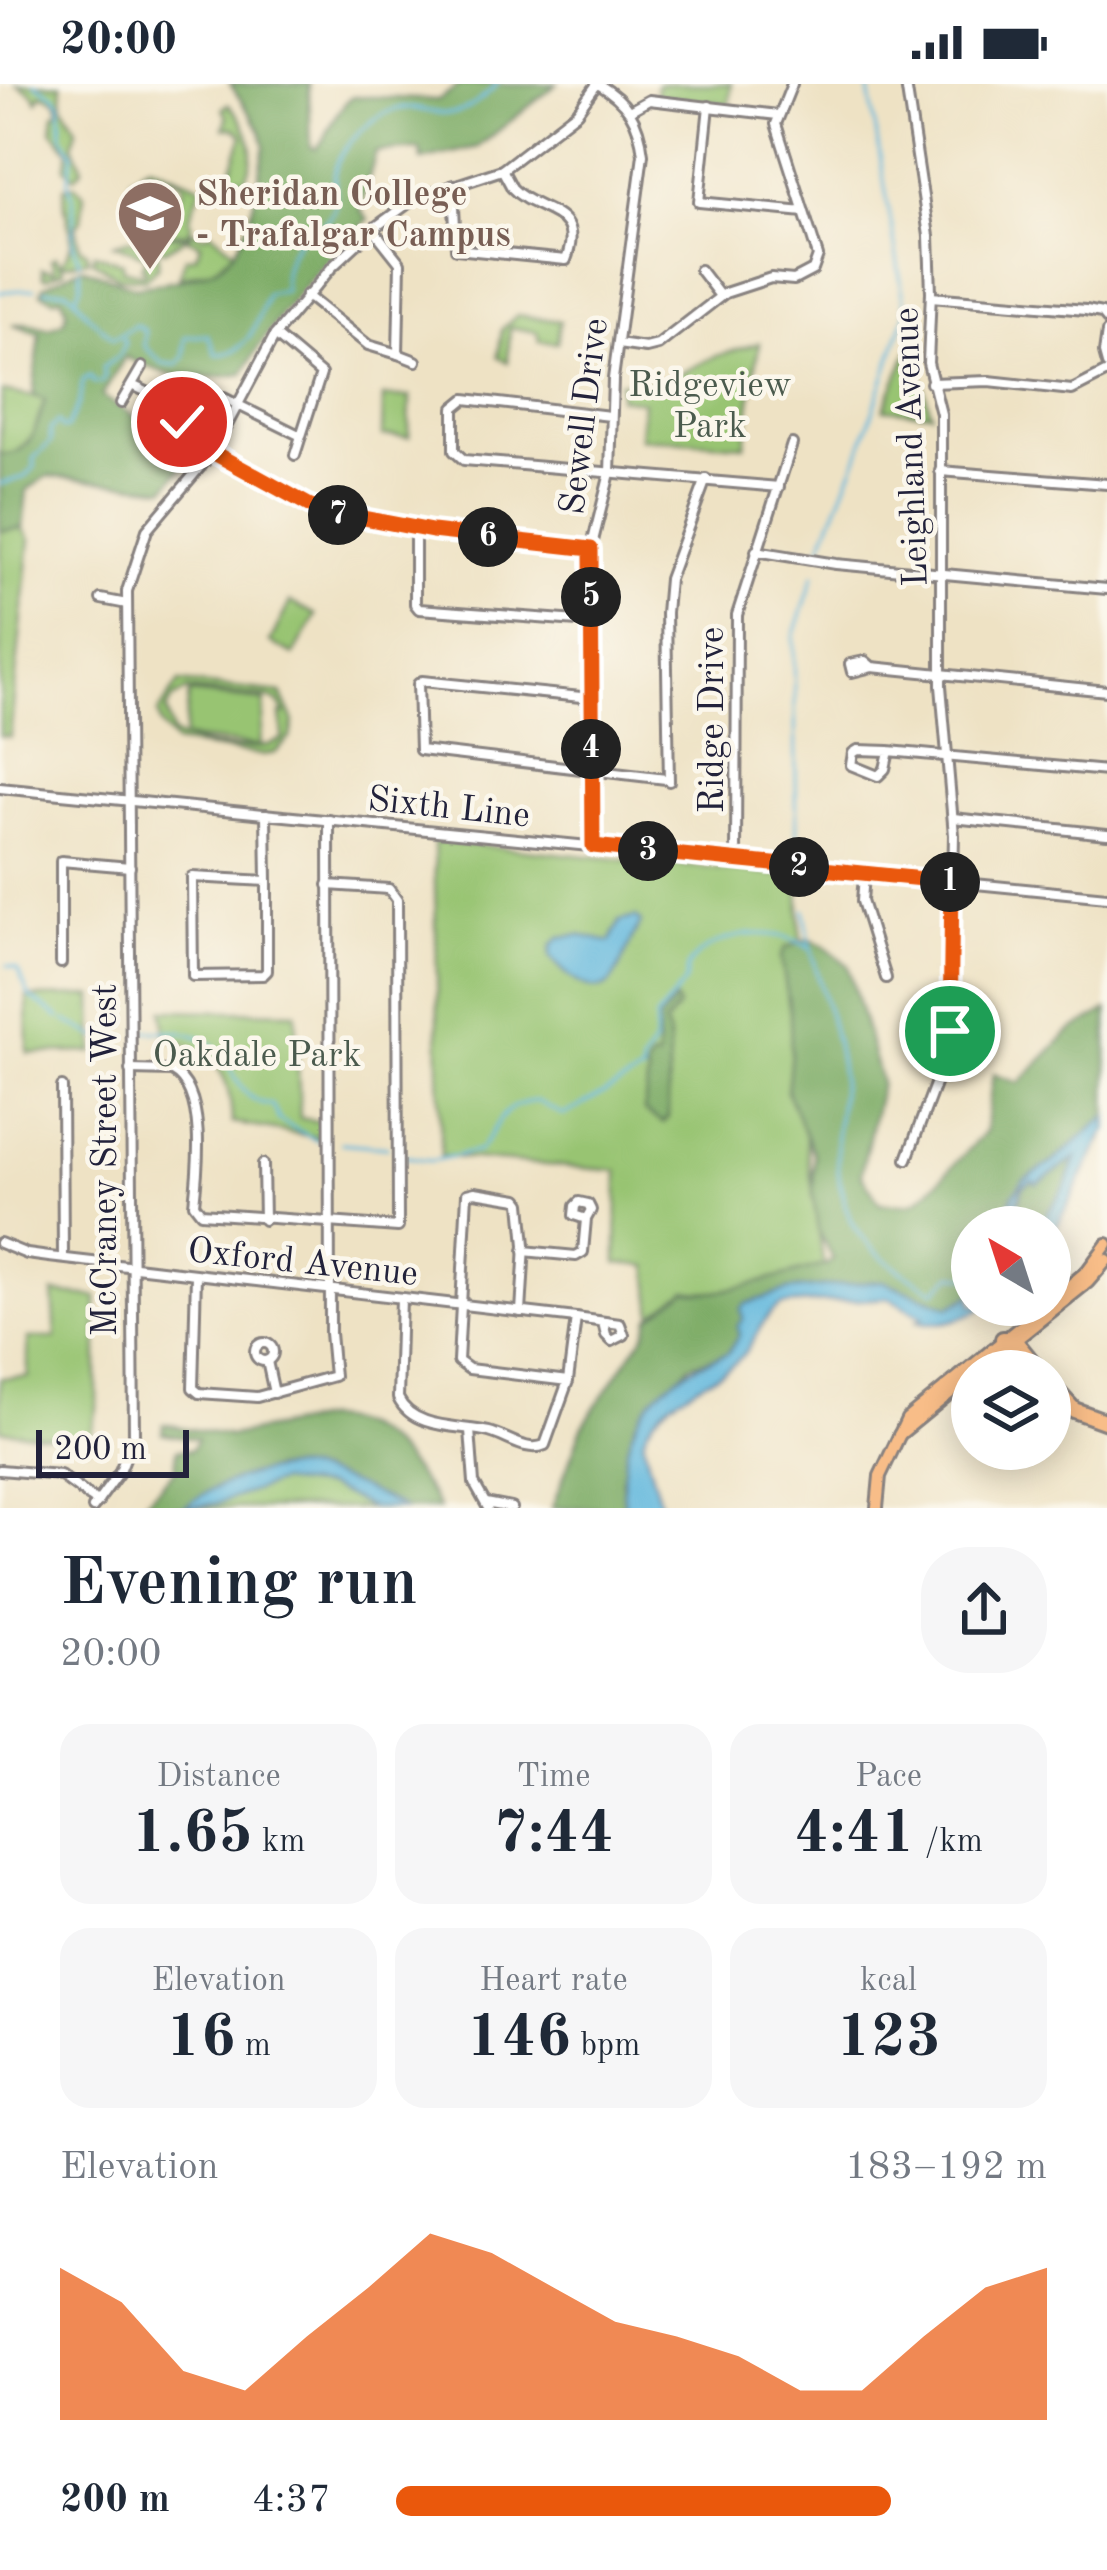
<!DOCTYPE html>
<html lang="en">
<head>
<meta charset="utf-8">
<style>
	body { margin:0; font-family:"Old Standard TT",serif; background:#f6f6f7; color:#1f2937; height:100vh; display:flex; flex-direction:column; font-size:45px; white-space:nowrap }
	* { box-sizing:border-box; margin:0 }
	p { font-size:39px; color:#747a83 }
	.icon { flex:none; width:66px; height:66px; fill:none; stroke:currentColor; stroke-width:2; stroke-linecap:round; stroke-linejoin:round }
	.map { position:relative; height:1424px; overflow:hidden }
	.drawer { display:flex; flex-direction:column; background:#fff; flex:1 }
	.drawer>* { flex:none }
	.needle { width:78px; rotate:321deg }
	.fabs { position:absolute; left:951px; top:1122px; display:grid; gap:24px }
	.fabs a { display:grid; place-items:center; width:120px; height:120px; border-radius:50%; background:#fff; box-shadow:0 6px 30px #0003; font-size:60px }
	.scale { position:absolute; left:36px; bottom:30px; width:153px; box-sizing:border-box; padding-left:12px; border:6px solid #22223b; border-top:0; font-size:33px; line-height:42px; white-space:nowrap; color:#22223b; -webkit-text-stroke:9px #fbf7ec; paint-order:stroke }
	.pin { position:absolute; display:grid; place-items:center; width:102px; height:102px; color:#fff; margin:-51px; border:6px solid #fff; border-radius:50%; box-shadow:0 3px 12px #0007 }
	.km { position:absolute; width:60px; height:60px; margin:-30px; border-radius:50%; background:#222; color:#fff; font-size:33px; line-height:60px; text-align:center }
	.round { display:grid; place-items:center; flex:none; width:126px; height:126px; border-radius:48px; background:#f6f6f7 }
	.headline { display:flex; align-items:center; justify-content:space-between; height:204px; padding:0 60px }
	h1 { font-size:66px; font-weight:700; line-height:90px }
	.figures { display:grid; grid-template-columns:repeat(3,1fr); gap:18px; height:204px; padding:12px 60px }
	.figures div { display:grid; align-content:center; border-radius:30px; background:#f6f6f7; text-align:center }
	.figures b { font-size:60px; font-weight:700 }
	.figures small { font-size:33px; font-weight:400 }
	.figures p { font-size:33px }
	.chart { height:336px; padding:24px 60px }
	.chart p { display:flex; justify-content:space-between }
	.chart svg { width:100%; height:216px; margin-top:12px; fill:#ea580c; opacity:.7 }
	ul { padding:0 60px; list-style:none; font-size:39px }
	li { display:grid; grid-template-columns:192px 144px 1fr; align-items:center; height:90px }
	li i { height:30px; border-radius:15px; background:#ea580c }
	.status { display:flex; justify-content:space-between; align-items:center; height:84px; padding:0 60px; background:#fff; direction:ltr }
	.status svg { height:33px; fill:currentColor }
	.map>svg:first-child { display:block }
	.green { fill:#98c472; stroke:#5d7356; stroke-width:3; fill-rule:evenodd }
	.forest { fill:#7aaa64; stroke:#4e6650; stroke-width:3 }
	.water { fill:#60b7dd; stroke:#416c8c; stroke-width:3 }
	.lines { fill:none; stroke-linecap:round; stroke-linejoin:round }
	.stream { stroke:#60b7dd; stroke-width:3 }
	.minor-casing { stroke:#888280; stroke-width:14 }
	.major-casing { stroke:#888280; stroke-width:16 }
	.highway-casing { stroke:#888280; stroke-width:20 }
	.minor { stroke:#fff; stroke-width:8 }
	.major { stroke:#f8bd88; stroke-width:10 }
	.highway { stroke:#f8bd88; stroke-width:14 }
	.route-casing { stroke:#fff; stroke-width:24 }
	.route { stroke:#ea580c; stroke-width:15 }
	.labels { text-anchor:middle; stroke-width:9; stroke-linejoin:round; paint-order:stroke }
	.education-label { font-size:36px; font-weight:bold; fill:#785e54; stroke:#fbf7ec; text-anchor:start }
	.park-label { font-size:36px; fill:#4b5b4e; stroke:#fbf7ec }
	.street-label { font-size:36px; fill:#22223b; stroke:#fbf7ec }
</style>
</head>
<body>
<div class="status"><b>20:00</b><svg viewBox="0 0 49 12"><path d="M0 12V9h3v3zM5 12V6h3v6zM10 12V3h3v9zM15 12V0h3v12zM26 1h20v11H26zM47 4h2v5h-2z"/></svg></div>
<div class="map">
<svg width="1107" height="1424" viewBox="0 0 1107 1424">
	<rect width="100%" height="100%" fill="#fbf7ec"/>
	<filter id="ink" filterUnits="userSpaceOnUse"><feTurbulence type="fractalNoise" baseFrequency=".00833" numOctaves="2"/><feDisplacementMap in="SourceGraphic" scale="24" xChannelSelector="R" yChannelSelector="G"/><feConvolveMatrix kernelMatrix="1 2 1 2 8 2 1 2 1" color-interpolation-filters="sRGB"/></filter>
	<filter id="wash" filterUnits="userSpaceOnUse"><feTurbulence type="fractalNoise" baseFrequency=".004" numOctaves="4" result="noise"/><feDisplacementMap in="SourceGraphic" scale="48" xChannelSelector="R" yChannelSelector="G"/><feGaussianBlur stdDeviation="2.7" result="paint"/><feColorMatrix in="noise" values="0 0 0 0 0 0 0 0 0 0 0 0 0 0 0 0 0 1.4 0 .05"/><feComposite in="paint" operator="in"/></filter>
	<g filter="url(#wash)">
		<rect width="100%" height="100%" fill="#eee2c4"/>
		<g class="green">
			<polygon points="17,0 61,0 63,21 77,44 73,61 83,84 75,93 65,84 69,67 52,46 54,30 59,27 56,16 41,10 37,17 33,10"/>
			<polygon points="657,0 731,0 729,20 656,12"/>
			<path d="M228 20C249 40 262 75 242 98L239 93H229L243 51 234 44H224L227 34 223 24Z"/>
			<polygon points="149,80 204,103 200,106 189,136 192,138 189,149 138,149 135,145 136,133 137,141 150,146 156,141 164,119 178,119 184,104 181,97 148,85 134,120 138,127 134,127 130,95"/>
			<path d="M75 101 84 110 81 136 76 142 80 163 87 168 88 176 61 181 64 186 47 194 43 193 42 185 55 187 51 176 56 173 60 180C85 153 60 139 65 103Z"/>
			<polygon points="192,147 204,152 211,148 235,167 212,186 179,193 185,174 196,172 201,160 186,154 164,167 143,152 190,152"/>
			<polygon points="129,155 158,169 158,182 145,195 118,193 92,176 94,169 123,179 122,185 143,190 145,185 141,183 147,172 114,160"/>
			<polygon points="517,231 560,237 557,259 539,257 537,248 510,243 508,278 498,273 502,245"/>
			<polygon points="918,245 917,280 931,329 884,325"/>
			<path d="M759 259 745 361 640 354 643 317 619 314 620 298C666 303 674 291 712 274 727 268 744 264 759 259Z"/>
			<polygon points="2,307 45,315 33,352 13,371 0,370"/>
			<polygon points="383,313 410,313 409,353 382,352"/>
			<polygon points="23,444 30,455 10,653 0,652 0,447"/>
			<polygon points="290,518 316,531 294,571 270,558"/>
			<path d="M179 598 281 609 294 638 291 653 275 669 262 671 175 659 161 641 158 629ZM187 606 269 614 278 618 285 629 281 630 283 654C263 671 195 663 173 650L166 626 173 615Z"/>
			<polygon points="189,609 265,617 260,662 184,654"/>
			<polygon points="434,757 799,793 806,1058 824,1184 654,1242 648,1182 617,1179 618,1087 441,1072"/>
			<polygon points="93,912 94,968 28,969 27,913"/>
			<path d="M163 926 296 928 300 1034 323 1038 322 1054 232 1039C230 984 215 972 166 952Z"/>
			<polygon points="53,1209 97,1213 97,1325 87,1363 66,1353 0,1346 0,1294 28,1293 28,1254 56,1254"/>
			<polygon points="336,1338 372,1349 403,1378 435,1424 153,1424"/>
		</g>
		<g class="forest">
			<path d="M230 0H309L311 63 316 65C331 49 334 26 353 12L438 16 461 0H557L478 63 422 76 420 65 376 68 360 126 368 136C318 184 276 229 243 290 182 298 181 296 125 273L102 312 194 370 165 404 48 392 27 406 23 444 0 447V370C32 373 37 340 45 316L33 311 40 249 12 241 27 239 50 244 64 237 67 226 61 213 54 215 41 209 44 202 82 183 135 203C157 199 197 195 217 183 252 162 257 99 265 62L261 47Z"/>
			<path d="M807 855 824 861 848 881 881 999 861 1090 880 1119C889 1119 903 1121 911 1119 926 1115 970 1062 985 1048L993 990 1019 999 1069 948 1107 926V1032L1052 1079 1024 1096 1013 1111 1004 1143H972V1211L949 1223 882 1197 789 1206 745 1220 739 1251 728 1269 690 1281 635 1340 622 1396 625 1424H552L582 1343 646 1248 650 1233 687 1206C717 1215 792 1188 826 1181L833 1175 818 1146 813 1111 814 1071 787 1008 791 968 790 928 781 873 785 864Z"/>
			<polygon points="675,916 678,923 665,940 669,953 668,1033 663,1039 644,1027 648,991 645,987 651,974 657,975 658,936"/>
			<polygon points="1077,1073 1067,1100 1038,1143 1010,1143 1023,1103 1032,1097 1037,1100"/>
			<path d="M321 1335C378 1334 412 1380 439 1424H404L354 1401 318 1388 290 1384 273 1385 215 1404 184 1424H139L175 1386 177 1366H191L197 1355 162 1349 163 1340 230 1352Z"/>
		</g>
		<g class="water">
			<path d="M636 833 641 839C629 856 625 876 614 893 598 922 562 888 550 872L552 861 560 853 579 851 610 858 620 837Z"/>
			<polygon points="1107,1032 1107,1045 1050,1156 1050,1143 1038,1143 1067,1100 1076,1074 1037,1100 1032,1097 1022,1103 1010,1143 1004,1143 1013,1111 1024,1096 1052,1079"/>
			<path d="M882 1197 949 1223 972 1211V1221H987C967 1234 940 1244 917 1237L923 1233 889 1214 782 1221C760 1232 756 1261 736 1278 706 1302 659 1312 644 1352 641 1361 659 1408 661 1424H625C615 1340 652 1295 728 1269L739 1251 737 1243 743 1234 740 1225 745 1220 789 1206Z"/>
			<path d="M290 1384C331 1387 367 1407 404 1424H372L327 1403 278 1398 219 1419 184 1424C212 1400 254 1387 290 1384Z"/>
		</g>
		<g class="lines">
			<g class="stream">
				<polyline points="35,0 53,10 60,19 62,51 73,70 68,97 73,114 74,162 80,178"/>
				<path d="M80 185 81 201 75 213 88 231 114 254 136 241 145 247 144 262 162 279 177 281 184 273 185 253 208 251 216 270C249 272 258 236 267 210L285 206C280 188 292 158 307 148 317 140 314 148 323 140 344 119 332 108 335 88 337 68 359 48 374 36 422 0 441 63 497 0"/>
				<polyline points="45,206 66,206 75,213"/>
				<polyline points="0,208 34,205"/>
				<polyline points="0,400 25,393 35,383 34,374 51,358 50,346 58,337 62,344 67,344 79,319 83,296 90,292 94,299 101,299 105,292 102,284 120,271 125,258 122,253"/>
				<polyline points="819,467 858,372 906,229 868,0"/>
				<polyline points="797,764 794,553 814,491"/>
				<path d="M805 826C810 882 835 934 841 990 843 1009 838 1026 837 1045 835 1136 857 1164 935 1207L952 1191 972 1193"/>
				<polyline points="7,882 17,885 30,913 60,934"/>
				<polyline points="65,936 94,952 115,953"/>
				<path d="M140 947C164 947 195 945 214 962 236 982 236 1018 272 1021L279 1036 318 1057"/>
				<polyline points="341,1059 387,1063"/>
				<path d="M404 1072 431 1077 478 1067C500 1045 495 1021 536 1017L564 1031 642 989V979L655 958 656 934 686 897 687 883C712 847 776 840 809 864"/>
			</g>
		</g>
	</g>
	<g filter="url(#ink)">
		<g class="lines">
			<defs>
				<g id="minor">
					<polyline points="906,0 929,152 931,208 928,279 941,330 941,602 954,751 950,947 946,971 907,1075"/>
					<polyline points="709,22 699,118 804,128"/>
					<polyline points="631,26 649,16 778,31"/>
					<path d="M453 101 456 165 566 176C586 123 537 131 512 104 511 102 503 87 502 86"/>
					<polyline points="700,186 720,212"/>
					<polyline points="306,211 368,261 398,270 400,179 373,145"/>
					<polyline points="931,213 1086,226 1102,229 1107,235"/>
					<polyline points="1107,248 1104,269 1107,280"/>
					<polyline points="618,260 646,264 658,261 725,209 771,194 794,196 813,186 818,172 776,40 792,0"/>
					<polyline points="398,270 416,277"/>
					<polyline points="931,299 989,297 1072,306 1107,288"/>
					<polyline points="132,301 181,324 182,337 194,358 316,425 432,447 591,465"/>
					<polyline points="121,319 142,283"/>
					<polyline points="181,324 212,313 224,314 301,352 321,290 275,251"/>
					<polyline points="610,332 465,315 454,324 454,367 464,376 779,403"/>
					<polyline points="295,371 301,352"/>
					<polyline points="940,387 1107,400"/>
					<polyline points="415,443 415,520 419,525 591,538"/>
					<polyline points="756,467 836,480 1107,505"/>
					<polyline points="101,515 127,520"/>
					<polyline points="872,583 852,588 850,580 865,577 872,583 1107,607"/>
					<polyline points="591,614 422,597 418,600 420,666 666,695"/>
					<polyline points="889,667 885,685 878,692 851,681 853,669 858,666 889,667 1107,687"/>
					<polyline points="669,697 666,529 669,495 706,395"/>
					<polyline points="0,704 1107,813"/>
					<polyline points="266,730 267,797 192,793 193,892 263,891 267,887 267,797"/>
					<polyline points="953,734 1107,750"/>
					<path d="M593 762 591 465 610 389 613 295 643 70C639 36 627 17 598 0"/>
					<polyline points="736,777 737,531 792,360"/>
					<polyline points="864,791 862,817 886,894"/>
					<polyline points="61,879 61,777 130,783"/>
					<path d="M130 986 172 987C207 1006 198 1085 194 1120L201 1129 398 1143 397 816 389 805 328 801"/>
					<polyline points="62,1003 63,1174"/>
					<polyline points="263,1080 264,1136"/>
					<polyline points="0,1159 27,1170 49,1173 576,1234 620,1240 624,1251 612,1257 606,1251 603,1238"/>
					<polyline points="524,1167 576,1172 583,1168 586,1135 591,1126 588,1120 579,1118 575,1122 574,1131 586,1135"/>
					<polyline points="196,1191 193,1304 199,1309 257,1313 334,1292 330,1249 329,736"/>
					<path d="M401 1214 398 1314C413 1346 460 1341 489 1348 508 1353 527 1369 545 1361L568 1297 576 1234"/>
					<polyline points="521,1228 525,1161 521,1119 518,1115 475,1108 467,1110 458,1277 469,1285 568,1297"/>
					<circle cx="264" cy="1268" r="9"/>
					<polyline points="267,1277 274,1309"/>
					<polyline points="470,1346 474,1399 488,1424"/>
					<polyline points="0,1386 60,1391 98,1419"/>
					<polyline points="486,1419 512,1424"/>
					<polyline points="93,1424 120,1387 134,1351 127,507 147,446 212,369 275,251 332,183 373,145 414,115 502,86 577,28 597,0"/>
				</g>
				<g id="major">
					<polyline points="1050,1218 1087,1187 1107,1160"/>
					<polyline points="977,1287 1088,1198 1107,1176"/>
					<polyline points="899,1351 972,1291"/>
					<polyline points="877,1424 880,1392 907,1335 1047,1221"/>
				</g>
				<g id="highway">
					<polyline points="1003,1255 1014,1256 1039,1287"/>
					<polyline points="1050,1300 1074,1326 1107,1338"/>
				</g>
			</defs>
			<use href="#minor" class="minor-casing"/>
			<use href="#major" class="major-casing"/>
			<use href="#highway" class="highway-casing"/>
			<use href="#minor" class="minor"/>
			<use href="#major" class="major"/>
			<use href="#highway" class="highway"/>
		</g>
	</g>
	<g class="lines" filter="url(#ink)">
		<defs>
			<polyline id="route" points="182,338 194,358 316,425 432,447 591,465 593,762 952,798 950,947"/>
		</defs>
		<use href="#route" class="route-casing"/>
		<use href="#route" class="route"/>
	</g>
	<defs>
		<symbol id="university-pin" viewBox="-11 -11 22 30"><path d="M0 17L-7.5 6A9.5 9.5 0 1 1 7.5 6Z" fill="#8d6e63" stroke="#fbf7ec"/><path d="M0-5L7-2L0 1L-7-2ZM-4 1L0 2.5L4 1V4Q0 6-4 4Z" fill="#fff"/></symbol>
	</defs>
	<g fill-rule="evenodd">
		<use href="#university-pin" x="112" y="91" width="76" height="104"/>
	</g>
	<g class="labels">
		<g class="education-label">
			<text x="196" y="121">Sheridan College<tspan x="196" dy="41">- Trafalgar Campus</tspan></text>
		</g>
		<g class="park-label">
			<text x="710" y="312">Ridgeview<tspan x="710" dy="41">Park</tspan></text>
			<text x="257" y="982">Oakdale Park</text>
		</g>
		<g class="street-label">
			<text transform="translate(582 332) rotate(-83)" y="13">Sewell Drive</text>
			<text transform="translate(909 363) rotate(-92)" y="13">Leighland Avenue</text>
			<text transform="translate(710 636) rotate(-90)" y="13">Ridge Drive</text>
			<text transform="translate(449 721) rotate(6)" y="13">Sixth Line</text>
			<text transform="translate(103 1076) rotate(-90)" y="13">McCraney Street West</text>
			<text transform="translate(303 1176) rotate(6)" y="13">Oxford Avenue</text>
		</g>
	</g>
</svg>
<div class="fabs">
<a><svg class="needle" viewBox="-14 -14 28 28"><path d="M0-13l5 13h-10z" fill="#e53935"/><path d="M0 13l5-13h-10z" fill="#747a83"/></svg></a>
<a><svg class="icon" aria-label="layers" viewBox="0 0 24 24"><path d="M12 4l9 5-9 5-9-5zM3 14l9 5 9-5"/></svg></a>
</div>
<div class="scale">200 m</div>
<div class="pin" style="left:950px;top:947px;background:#1e9e55"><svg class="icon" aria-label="arrive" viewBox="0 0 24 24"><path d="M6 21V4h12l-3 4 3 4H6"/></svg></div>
<div class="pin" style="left:182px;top:338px;background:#d93025"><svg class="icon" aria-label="check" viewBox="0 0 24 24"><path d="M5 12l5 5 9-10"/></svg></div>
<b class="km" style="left:950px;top:798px">1</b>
<b class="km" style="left:799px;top:783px">2</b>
<b class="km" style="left:648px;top:767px">3</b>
<b class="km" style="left:591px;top:665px">4</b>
<b class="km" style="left:591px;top:513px">5</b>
<b class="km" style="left:488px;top:453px">6</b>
<b class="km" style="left:338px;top:431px">7</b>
</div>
<section class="drawer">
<div class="headline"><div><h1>Evening run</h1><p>20:00</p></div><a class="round"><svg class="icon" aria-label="share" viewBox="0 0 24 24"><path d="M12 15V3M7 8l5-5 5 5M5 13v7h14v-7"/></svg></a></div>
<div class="figures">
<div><p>Distance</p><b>1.65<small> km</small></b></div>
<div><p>Time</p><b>7:44</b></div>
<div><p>Pace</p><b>4:41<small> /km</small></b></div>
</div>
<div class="figures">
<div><p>Elevation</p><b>16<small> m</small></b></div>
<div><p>Heart rate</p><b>146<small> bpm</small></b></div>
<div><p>kcal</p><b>123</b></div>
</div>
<div class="chart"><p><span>Elevation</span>183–192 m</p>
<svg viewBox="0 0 160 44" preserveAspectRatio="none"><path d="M0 44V13L10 20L20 34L30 38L40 27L50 17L60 6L70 10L80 17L90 24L100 27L110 31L120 38L130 38L140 27L150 17L160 13V44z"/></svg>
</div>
<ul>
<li><b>200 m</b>4:37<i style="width:76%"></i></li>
</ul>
</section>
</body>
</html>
